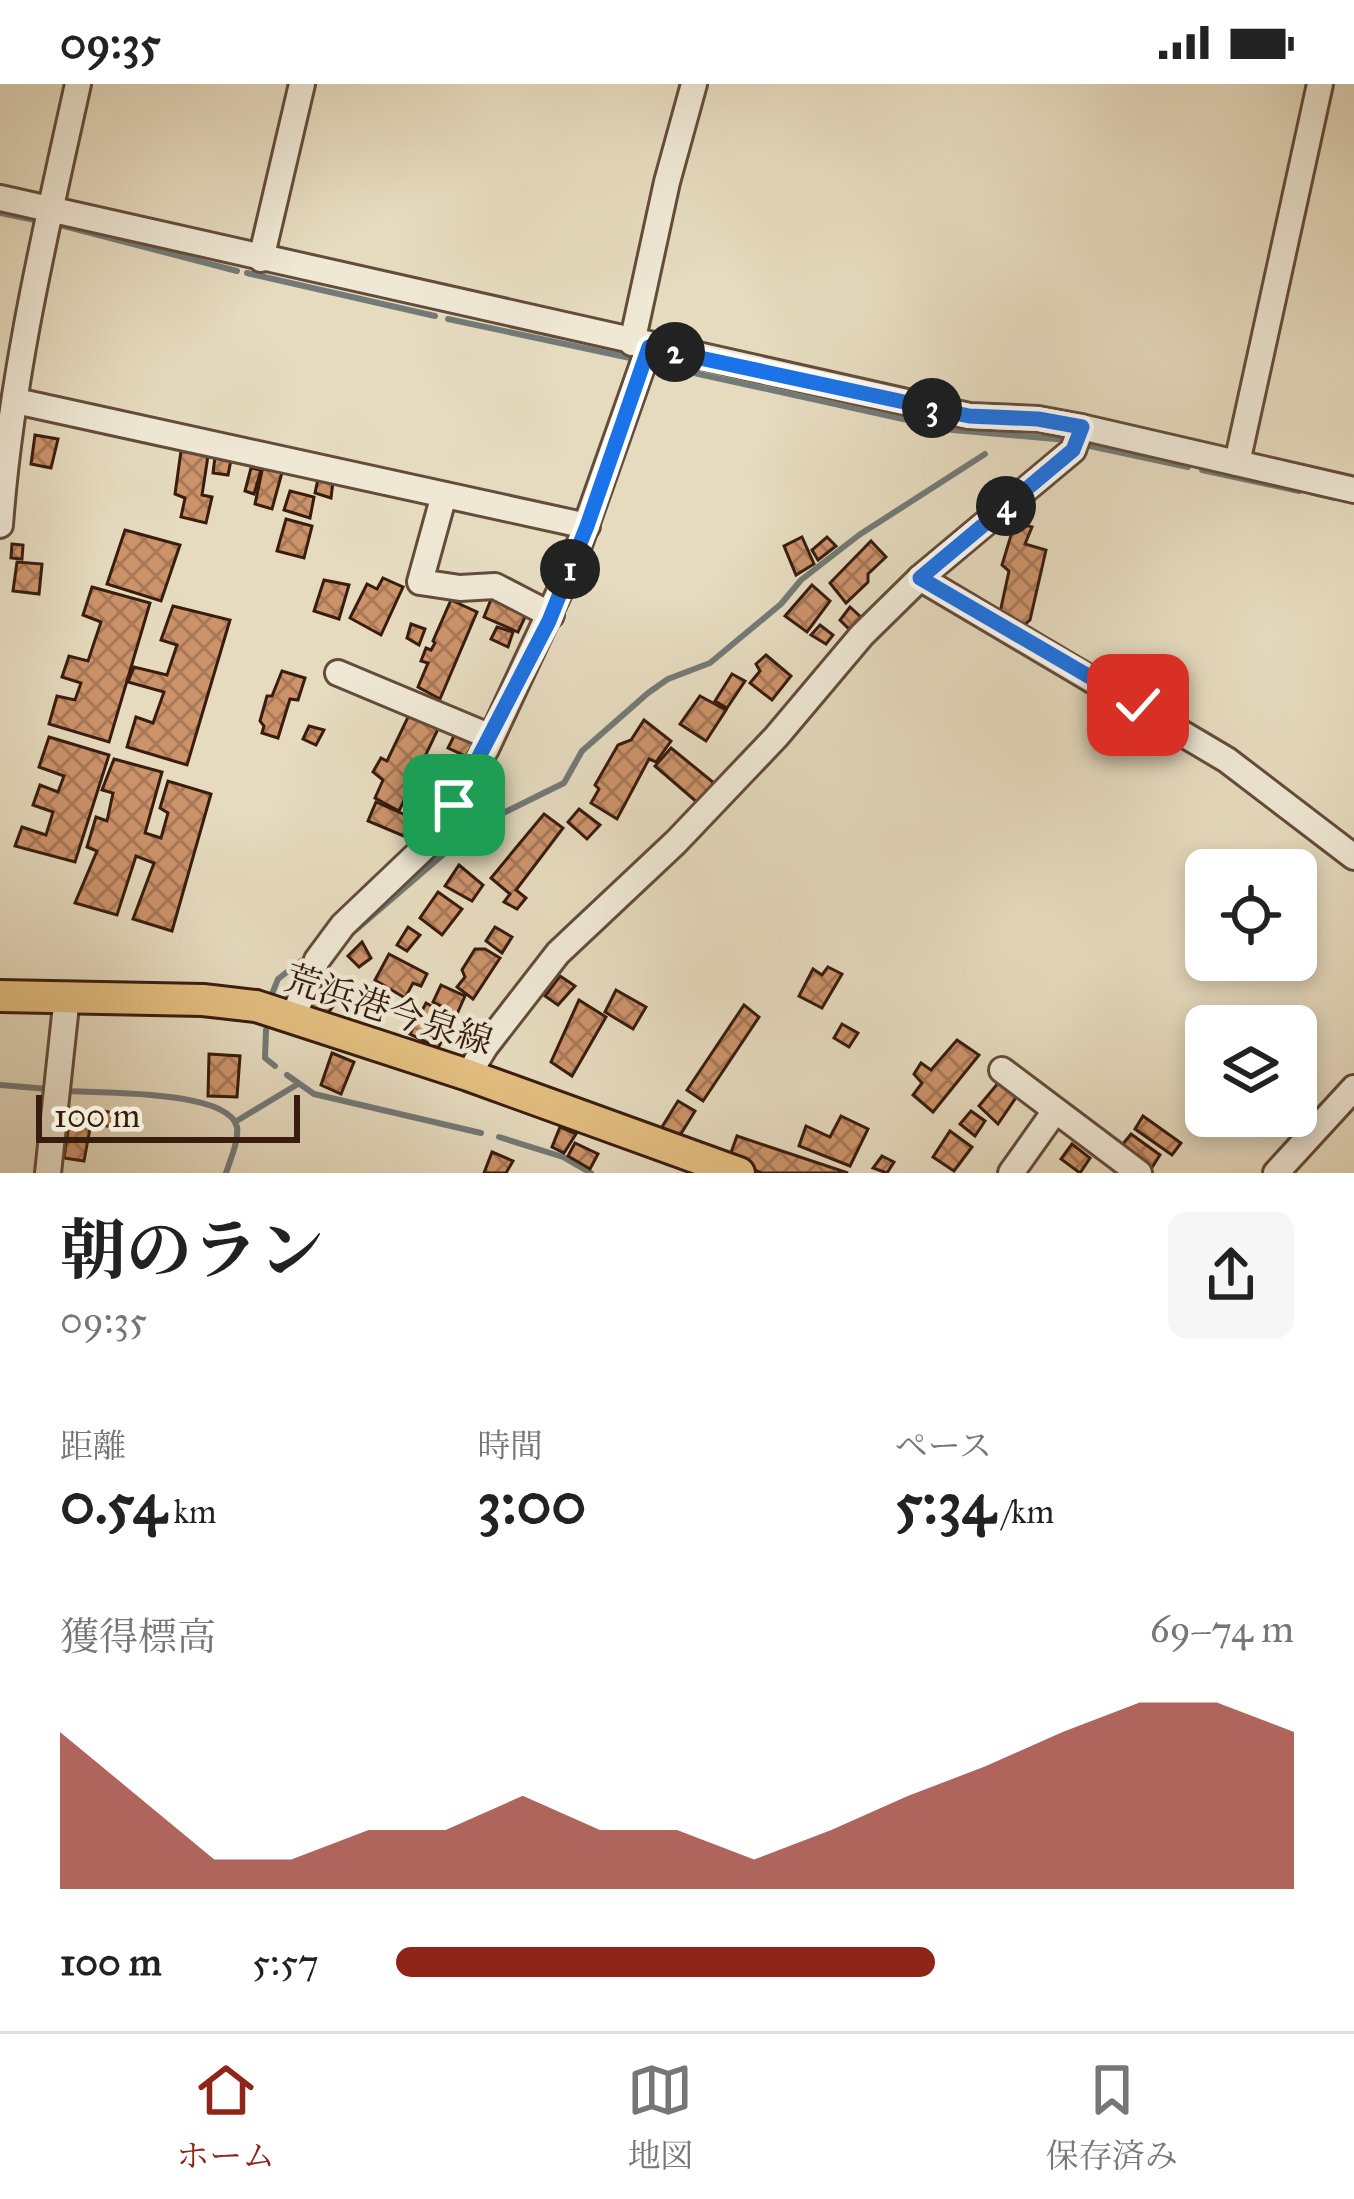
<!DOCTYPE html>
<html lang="ja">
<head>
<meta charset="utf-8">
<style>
	body { margin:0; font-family:"IM FELL Great Primer","Noto Serif JP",serif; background:#f6f6f6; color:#222; height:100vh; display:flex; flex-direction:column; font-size:45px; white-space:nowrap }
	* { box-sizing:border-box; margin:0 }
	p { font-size:39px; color:#767676 }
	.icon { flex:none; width:66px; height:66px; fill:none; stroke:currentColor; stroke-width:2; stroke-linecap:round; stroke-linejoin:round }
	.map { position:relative; height:1089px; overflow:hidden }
	.side { display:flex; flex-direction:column; background:#fff; flex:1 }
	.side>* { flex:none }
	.tools { position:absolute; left:1185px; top:765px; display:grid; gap:24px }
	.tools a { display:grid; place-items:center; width:132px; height:132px; border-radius:18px; background:#fff; box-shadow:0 6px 18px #0003; font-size:60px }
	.scale { position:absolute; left:36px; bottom:30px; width:264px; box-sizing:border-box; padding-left:12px; border:6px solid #381c0e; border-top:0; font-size:33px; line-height:42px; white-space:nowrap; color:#381c0e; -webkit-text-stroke:9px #efe8d5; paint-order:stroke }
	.pin { position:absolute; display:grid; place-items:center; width:102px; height:102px; color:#fff; margin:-51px; border-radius:24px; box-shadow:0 6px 18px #0006 }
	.km { position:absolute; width:60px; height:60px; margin:-30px; border-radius:50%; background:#222; color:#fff; font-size:33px; line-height:60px; text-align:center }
	.round { display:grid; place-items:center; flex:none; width:126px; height:126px; border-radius:18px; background:#f6f6f6 }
	.head { display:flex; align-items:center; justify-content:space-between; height:204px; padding:0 60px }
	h1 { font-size:66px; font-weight:700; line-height:90px }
	.stats { display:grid; grid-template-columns:repeat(3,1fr); gap:18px; height:204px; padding:12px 60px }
	.stats div { display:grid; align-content:center }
	.stats b { font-size:60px; font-weight:700 }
	.stats small { font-size:33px; font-weight:400 }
	.stats p { font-size:33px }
	.chart { height:336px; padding:24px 60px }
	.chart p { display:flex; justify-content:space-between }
	.chart svg { width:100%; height:216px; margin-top:12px; fill:#8f2418; opacity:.7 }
	ul { padding:0 60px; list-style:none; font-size:39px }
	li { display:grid; grid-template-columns:192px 144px 1fr; align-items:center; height:90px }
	li i { height:30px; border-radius:15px; background:#8f2418 }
	.status { display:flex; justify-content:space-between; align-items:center; height:84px; padding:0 60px; background:#fff; direction:ltr }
	.status svg { height:33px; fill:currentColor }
	.tab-bar { display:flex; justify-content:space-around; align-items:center; height:168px; border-top:3px solid #e0e0e0; background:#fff; font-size:33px; color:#767676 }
	.tab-bar a { display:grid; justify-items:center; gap:6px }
	.tab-bar .selected { color:#8f2418 }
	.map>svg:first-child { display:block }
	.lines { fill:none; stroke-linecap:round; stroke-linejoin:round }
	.stream { stroke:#737a77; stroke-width:6 }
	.building { fill:url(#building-cross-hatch); stroke:#381c0e; stroke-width:3 }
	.minor-casing { stroke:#644c3a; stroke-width:30 }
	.major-casing { stroke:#381c0e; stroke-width:36 }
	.minor { stroke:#efe8d5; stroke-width:24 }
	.major { stroke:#e3be80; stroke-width:30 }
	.route-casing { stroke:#fff; stroke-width:24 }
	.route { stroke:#1a73e8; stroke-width:15 }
	.labels { text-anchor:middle; stroke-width:9; stroke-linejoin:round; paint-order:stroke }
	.street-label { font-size:36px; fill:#381c0e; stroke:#efe8d5 }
</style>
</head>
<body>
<div class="status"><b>09:35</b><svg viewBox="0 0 49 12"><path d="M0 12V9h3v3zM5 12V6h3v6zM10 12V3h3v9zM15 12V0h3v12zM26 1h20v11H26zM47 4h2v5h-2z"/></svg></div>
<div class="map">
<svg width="1354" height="1089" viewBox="0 0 1354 1089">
	<defs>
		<pattern id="building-cross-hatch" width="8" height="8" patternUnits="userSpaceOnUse" patternTransform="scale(3)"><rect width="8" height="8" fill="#cc936b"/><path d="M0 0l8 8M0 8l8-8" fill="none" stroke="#a77756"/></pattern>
	</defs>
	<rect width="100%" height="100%" fill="#e6dbbf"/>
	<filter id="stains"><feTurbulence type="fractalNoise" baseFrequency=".00167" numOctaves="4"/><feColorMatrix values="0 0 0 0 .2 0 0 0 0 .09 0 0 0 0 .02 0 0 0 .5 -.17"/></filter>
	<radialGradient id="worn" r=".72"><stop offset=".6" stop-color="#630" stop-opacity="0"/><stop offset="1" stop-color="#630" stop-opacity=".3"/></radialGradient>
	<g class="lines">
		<g class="stream">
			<polyline points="0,129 35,136"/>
			<polyline points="60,141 237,187"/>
			<polyline points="247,189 435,232"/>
			<polyline points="448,235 635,275"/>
			<polyline points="653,280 953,346 1067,356"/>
			<polyline points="1090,362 1188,383"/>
			<polyline points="1202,386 1299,407"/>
			<polyline points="1310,408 1335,414"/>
			<polyline points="343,857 475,743 564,699 582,667 648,609 668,595 710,579 781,520 801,496 859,451 985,370"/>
			<polyline points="272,910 278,895 301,877"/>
			<polyline points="266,946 265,974 275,982"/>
			<polyline points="287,991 314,1010 481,1049"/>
			<polyline points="0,1001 48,1005"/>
			<path d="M67 1007C100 1009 229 1006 237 1043 239 1057 230 1076 226 1089"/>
			<polyline points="235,1038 298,1000"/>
			<polyline points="499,1053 563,1073 591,1089"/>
		</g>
	</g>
	<g class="building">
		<polygon points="35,351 58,355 51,384 31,380"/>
		<polygon points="181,367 208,372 202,411 212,413 206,439 181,433 185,414 175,410"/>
		<polygon points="215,373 231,376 228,391 213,389"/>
		<polygon points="263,382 283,385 272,425 255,420"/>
		<polygon points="251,384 261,386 254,410 245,407"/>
		<polygon points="318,395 333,398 331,414 315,409"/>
		<polygon points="290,407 314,413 310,434 284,426"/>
		<polygon points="286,435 312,442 304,474 277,467"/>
		<polygon points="1015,438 1032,443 1025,460 1046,466 1030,536 1018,546 999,533 1009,487 1002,481"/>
		<polygon points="125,446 180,461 161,517 107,500"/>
		<polygon points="802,453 814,480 796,491 784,462"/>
		<polygon points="827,453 836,462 818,476 812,466"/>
		<polygon points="871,457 886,473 868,490 868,498 846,519 830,499"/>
		<polygon points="12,460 23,461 22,475 11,474"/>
		<polygon points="17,478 42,480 39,510 13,507"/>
		<polygon points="383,494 403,503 381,551 350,534 367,500 377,505"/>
		<polygon points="324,496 349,501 339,535 314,527"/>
		<polygon points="812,501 830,517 807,548 785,532"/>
		<polygon points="92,503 150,519 109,658 49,640 57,612 75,616 81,599 62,593 69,572 88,577 101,538 83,531"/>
		<polygon points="492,513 527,529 518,548 484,533"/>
		<polygon points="451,516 477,528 440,615 418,603 428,579 421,577 426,564 431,566 435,559 433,557"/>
		<polygon points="173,522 230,536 187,681 127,663 136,633 153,639 164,608 128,598 134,583 167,591 177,561 161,556"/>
		<polygon points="850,523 862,534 852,548 840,536"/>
		<polygon points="411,540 425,545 419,561 407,554"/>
		<polygon points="820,541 833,551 826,560 811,551"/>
		<polygon points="497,543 513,548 508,563 491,555"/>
		<polygon points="766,571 791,592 772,616 750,599 760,587 756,580"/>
		<polygon points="282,587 305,594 298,616 290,615 278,654 262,649 264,642 260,637 267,612 272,612"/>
		<polygon points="732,590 745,597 727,624 715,617"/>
		<polygon points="700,612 726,626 706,657 680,640"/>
		<polygon points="410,629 439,643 399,727 375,714 383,696 373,688 381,674 387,677"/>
		<polygon points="644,636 671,657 656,678 649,675 617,735 591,719 599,705 595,701 618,661 631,656"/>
		<polygon points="309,642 324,646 316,661 303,655"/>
		<polygon points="456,648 476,657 468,673 448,664"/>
		<polygon points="49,653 109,671 75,778 15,762 22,743 46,751 53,728 33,721 40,701 58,708 64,692 39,683"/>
		<polygon points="671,664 714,699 698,719 655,682"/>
		<polygon points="114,675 162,688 145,749 161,754 168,729 160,724 168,697 211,710 172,847 133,835 154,779 136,772 117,831 75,819 97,767 87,763 96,733 107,737 113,709 102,706"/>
		<polygon points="376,718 417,736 416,740 424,744 418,758 368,737"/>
		<polygon points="579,725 600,741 587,755 568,738"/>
		<polygon points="544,730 563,744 516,806 526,814 517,825 504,818 510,810 491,794"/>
		<polygon points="459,781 483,801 472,817 445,802"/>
		<polygon points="438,808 462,825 442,851 420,834"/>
		<polygon points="408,843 420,851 407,867 397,861"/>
		<polygon points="495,843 512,853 502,869 486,857"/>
		<polygon points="362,858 371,874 359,883 348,872"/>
		<polygon points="475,865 485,865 500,874 473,915 457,903 465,893 462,886"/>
		<polygon points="389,870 427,890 421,902 413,899 405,914 375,896"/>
		<polygon points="828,883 842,890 822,924 799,912 813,885 822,891"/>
		<polygon points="325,886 352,902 350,909 344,907 326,932 306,920"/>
		<polygon points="560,892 575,902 558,921 545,912"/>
		<polygon points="441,901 465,912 457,930 433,918"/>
		<polygon points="376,903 383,909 373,924 366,919"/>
		<polygon points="616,906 646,923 633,945 605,928"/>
		<polygon points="579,916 606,933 572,992 551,978"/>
		<polygon points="426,919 454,934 438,964 410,950"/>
		<polygon points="744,921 759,933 703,1017 687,1006"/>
		<polygon points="842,940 858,949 849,963 834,954"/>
		<polygon points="957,956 979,971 933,1028 913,1011 922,999 914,990 921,979 931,986"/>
		<polygon points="332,969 354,978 341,1010 321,1001"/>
		<polygon points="209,970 240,972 237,1013 208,1012"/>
		<polygon points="999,998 1017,1012 998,1040 979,1022"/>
		<polygon points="678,1017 695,1027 679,1053 662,1043"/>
		<polygon points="103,1027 115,1029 113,1043 101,1041"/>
		<polygon points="971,1027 985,1037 975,1052 960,1040"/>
		<polygon points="841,1032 868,1045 850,1082 799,1062 806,1042 830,1053"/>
		<polygon points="1143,1032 1181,1059 1172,1071 1135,1045"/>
		<polygon points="1262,1032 1288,1032 1279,1045"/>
		<polygon points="69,1038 91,1039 84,1077 64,1074"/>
		<polygon points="560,1043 576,1050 564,1069 552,1063"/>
		<polygon points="950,1047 972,1063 954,1087 933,1073"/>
		<polygon points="1131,1050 1160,1071 1151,1085 1122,1061"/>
		<polygon points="737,1052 848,1089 762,1089 728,1077"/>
		<polygon points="575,1059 598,1070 590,1085 568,1072"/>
		<polygon points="1072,1060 1090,1074 1080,1089 1061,1075"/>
		<polygon points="492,1068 513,1077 506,1089 484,1089"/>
		<polygon points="882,1072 894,1078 887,1089 873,1084"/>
	</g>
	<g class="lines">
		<defs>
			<g id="minor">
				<polyline points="0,114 969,332 1038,335 1081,343 1354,406"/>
				<polyline points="261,175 302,0"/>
				<polyline points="632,259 667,98 694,0"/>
				<polyline points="16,317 587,442"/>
				<polyline points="1237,379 1320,0"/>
				<polyline points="444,411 420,498 460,504 495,502 551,531"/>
				<path d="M0 441C11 292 46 145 78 0"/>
				<polyline points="920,494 1227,676 1354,773"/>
				<polyline points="338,589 491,653"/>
				<polyline points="293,933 317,876 343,841 427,761 486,665 572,481 649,263"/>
				<polyline points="1002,986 1139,1089"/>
				<polyline points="468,991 485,963 558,869 676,758 776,653 862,551 920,494 1073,366 1081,343"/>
				<polyline points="48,1089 67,912"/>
				<polyline points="1011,1089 1055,1027"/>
				<polyline points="1276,1089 1354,1004"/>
			</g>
			<polyline id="major" points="0,912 203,916 256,922 468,991 739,1089"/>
		</defs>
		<use href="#minor" class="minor-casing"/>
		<use href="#major" class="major-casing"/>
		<use href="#minor" class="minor"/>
		<use href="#major" class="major"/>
	</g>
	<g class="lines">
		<defs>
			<polyline id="route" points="454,721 549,537 587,442 649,263 969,332 1038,335 1082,343 1073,366 920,494 1138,621"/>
		</defs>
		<use href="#route" class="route-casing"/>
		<use href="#route" class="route"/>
	</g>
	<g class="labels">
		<g class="street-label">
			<text transform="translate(389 925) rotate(18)" y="13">荒浜港今泉線</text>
		</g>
	</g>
	<rect width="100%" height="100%" filter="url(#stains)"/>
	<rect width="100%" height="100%" fill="url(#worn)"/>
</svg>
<div class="tools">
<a><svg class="icon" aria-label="locate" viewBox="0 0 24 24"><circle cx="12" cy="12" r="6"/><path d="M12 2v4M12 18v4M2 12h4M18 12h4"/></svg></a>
<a><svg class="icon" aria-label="layers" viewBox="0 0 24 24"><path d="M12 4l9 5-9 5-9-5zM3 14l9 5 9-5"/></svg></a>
</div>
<div class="scale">100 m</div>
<div class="pin" style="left:454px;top:721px;background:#1e9e55"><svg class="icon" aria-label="arrive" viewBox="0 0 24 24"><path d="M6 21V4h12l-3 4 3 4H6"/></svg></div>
<div class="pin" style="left:1138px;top:621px;background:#d93025"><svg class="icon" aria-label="check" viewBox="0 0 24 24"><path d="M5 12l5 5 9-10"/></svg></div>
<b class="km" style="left:570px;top:485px">1</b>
<b class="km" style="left:675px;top:268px">2</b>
<b class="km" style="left:932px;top:324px">3</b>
<b class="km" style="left:1006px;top:422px">4</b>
</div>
<section class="side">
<div class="head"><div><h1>朝のラン</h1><p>09:35</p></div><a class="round"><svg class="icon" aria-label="share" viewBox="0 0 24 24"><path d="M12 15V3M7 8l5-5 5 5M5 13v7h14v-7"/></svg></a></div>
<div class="stats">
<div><p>距離</p><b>0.54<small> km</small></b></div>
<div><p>時間</p><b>3:00</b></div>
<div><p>ペース</p><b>5:34<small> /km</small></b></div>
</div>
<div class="chart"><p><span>獲得標高</span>69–74 m</p>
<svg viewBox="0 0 160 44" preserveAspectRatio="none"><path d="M0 44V12L10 25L20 38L30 38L40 32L50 32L60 25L70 32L80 32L90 38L100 32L110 25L120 19L130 12L140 6L150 6L160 12V44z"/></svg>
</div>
<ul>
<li><b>100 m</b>5:57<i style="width:60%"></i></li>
</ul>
</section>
<nav class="tab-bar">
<a class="selected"><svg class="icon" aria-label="home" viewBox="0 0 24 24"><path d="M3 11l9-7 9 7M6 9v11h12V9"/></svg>ホーム</a>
<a><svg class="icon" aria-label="map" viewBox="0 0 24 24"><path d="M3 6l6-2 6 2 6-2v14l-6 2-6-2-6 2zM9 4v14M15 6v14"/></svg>地図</a>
<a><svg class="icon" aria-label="saved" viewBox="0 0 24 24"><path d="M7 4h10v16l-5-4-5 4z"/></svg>保存済み</a>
</nav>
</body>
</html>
